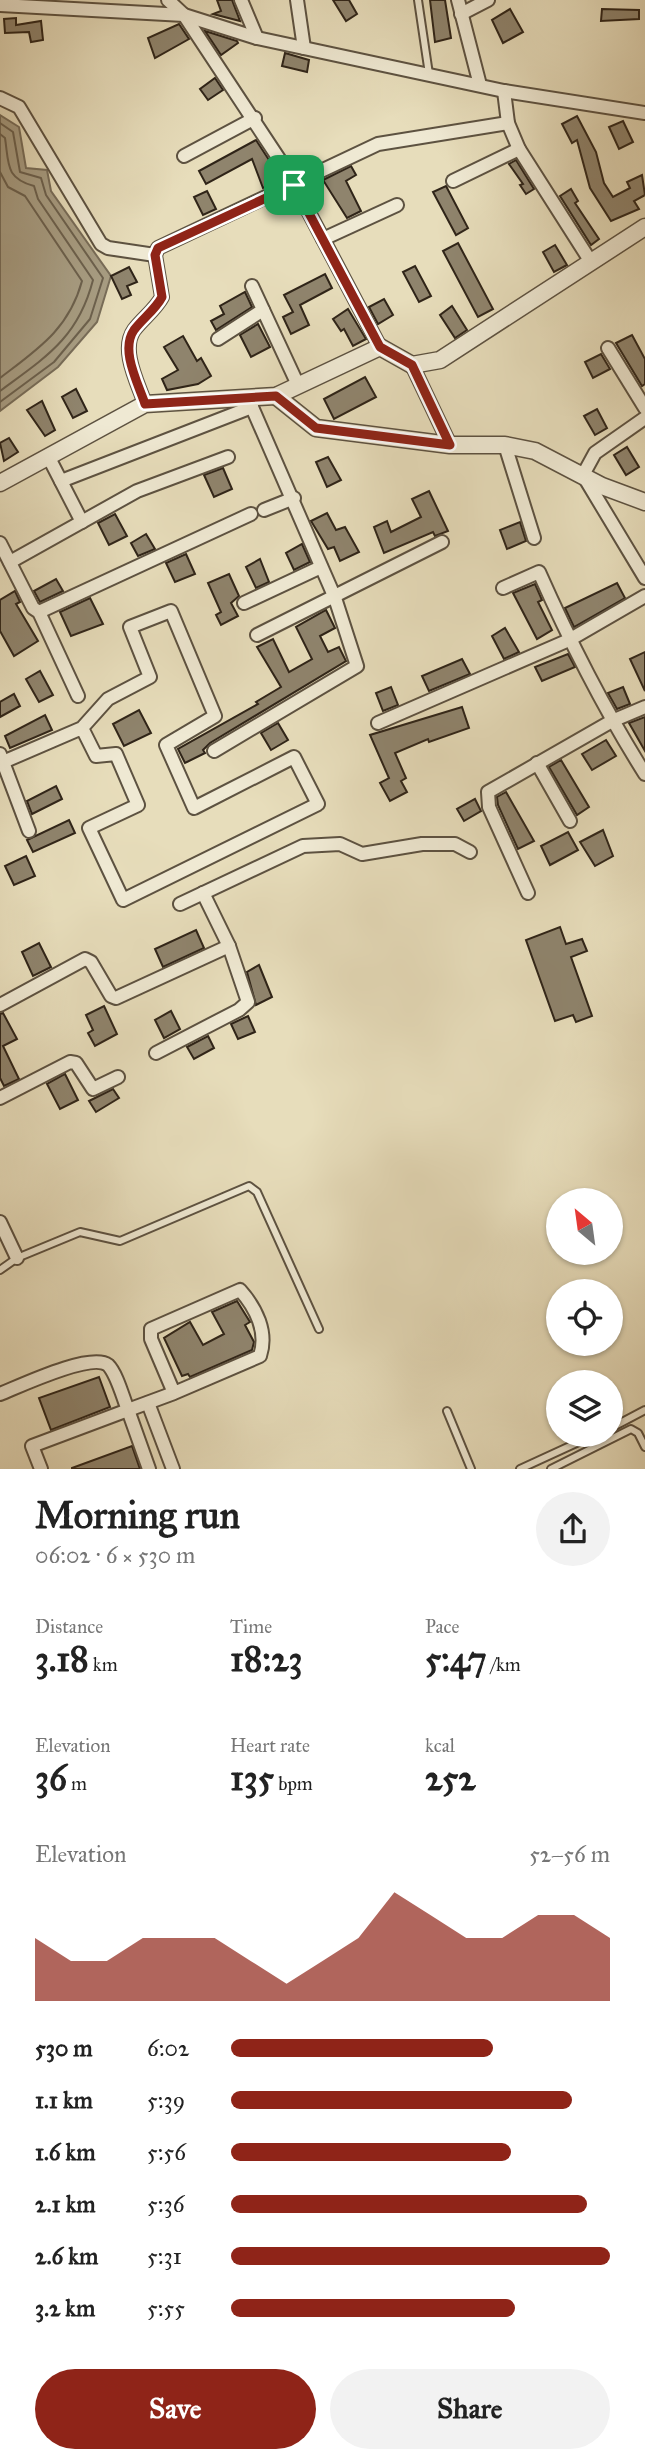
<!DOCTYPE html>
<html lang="en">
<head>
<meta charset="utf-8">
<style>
	body { margin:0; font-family:"IM FELL Great Primer",serif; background:#f2f2f2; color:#222; height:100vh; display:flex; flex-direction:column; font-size:26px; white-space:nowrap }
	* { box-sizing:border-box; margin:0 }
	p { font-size:23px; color:#767676 }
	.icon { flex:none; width:38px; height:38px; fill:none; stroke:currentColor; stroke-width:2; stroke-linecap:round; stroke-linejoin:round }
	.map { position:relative; height:1469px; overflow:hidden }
	.drawer { display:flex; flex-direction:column; background:#fff; flex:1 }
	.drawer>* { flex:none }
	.needle { width:46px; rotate:331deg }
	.tools { position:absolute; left:546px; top:1188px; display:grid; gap:14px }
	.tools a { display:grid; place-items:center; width:77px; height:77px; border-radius:50%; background:#fff; box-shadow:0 2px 5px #0004; font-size:35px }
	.pin { position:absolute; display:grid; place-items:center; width:60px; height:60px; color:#fff; margin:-30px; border-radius:14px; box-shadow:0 4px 10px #0006 }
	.round { display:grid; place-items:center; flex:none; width:74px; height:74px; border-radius:37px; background:#f2f2f2 }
	.summary { display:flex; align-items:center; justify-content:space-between; height:119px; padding:0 35px }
	h1 { font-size:38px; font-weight:800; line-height:52px }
	.metrics { display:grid; grid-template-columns:repeat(3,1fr); gap:10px; height:119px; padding:7px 35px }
	.metrics div { display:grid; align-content:center }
	.metrics b { font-size:35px; font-weight:800 }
	.metrics small { font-size:19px; font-weight:400 }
	.metrics p { font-size:19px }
	.chart { height:196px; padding:14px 35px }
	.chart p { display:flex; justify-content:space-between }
	.chart svg { width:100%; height:126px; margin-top:7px; fill:#8f2418; opacity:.7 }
	.button { display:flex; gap:14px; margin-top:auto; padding:14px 35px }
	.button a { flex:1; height:80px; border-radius:42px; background:#8f2418; color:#fff; font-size:28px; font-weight:800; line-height:80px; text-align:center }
	.button a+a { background:#f2f2f2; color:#222 }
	ul { padding:0 35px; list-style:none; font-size:23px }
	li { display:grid; grid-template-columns:112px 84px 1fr; align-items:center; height:52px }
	li i { height:18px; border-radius:9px; background:#8f2418 }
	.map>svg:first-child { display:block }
	.water { fill:#a89e84; stroke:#786d59; stroke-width:2 }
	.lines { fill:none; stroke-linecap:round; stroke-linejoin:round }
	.shore { stroke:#6c614e; stroke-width:2 }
	.building { fill:#8f846d; stroke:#2f2418; stroke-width:2 }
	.service-casing { stroke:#5d5241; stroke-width:10 }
	.minor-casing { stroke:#5d5241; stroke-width:16 }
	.tertiary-casing { stroke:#5d5241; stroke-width:19 }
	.service { stroke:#efe9d3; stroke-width:6 }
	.minor { stroke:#efe9d3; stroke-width:12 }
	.tertiary { stroke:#efe9d3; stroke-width:16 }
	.route-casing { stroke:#fff; stroke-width:14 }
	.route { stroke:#8f2418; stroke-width:9 }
</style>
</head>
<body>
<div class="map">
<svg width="645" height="1469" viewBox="0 0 645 1469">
	<rect width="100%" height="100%" fill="#e7ddbb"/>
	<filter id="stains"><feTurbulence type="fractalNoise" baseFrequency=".00286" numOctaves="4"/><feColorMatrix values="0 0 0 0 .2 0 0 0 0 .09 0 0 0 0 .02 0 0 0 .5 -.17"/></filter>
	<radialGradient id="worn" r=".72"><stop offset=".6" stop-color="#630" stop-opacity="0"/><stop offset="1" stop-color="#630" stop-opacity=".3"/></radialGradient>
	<polygon class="water" points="0,115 19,127 26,168 47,170 51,191 111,276 97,322 58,367 0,411"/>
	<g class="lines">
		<g class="shore">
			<polyline points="0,123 13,132 20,172 41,178 46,195 103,278 90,319 54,362 0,402"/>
			<path d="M0 134 5 138C9 164 5 178 34 186L38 199 93 280C78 338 46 357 0 391"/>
			<path d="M0 172 8 187 25 196 82 281C69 329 38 349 0 378"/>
		</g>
	</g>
	<g class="building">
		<polygon points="217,0 232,0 240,21 213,14 221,11"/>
		<polygon points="333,0 349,0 357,14 346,21"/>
		<polygon points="430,0 445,0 451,38 435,42"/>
		<polygon points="510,9 523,32 503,43 492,20"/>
		<polygon points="602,9 639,10 639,19 601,21"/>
		<polygon points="16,18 16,25 41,21 43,40 31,42 29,32 5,33 4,19"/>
		<polygon points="179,24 189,39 155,58 148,38"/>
		<polygon points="205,31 237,41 238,43 221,55"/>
		<polygon points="285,53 309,60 307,72 282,66"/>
		<polygon points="215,78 223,90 208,100 200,89"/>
		<polygon points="577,116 596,152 604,183 613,197 630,188 627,182 642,175 645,195 634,201 639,209 611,221 590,188 577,140 572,143 562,124"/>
		<polygon points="623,121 633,142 619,149 609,127"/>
		<polygon points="256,140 282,180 263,188 252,159 206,184 199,171"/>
		<polygon points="516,160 534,189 526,194 520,185 523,184 509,164"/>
		<polygon points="351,166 356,175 346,181 361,211 347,218 323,180"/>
		<polygon points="446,186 468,228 456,235 433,192"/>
		<polygon points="571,189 578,201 575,203 599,239 591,245 560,196"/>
		<polygon points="207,191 216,209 203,215 194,197"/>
		<polygon points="458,243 493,309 478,317 443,251"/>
		<polygon points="555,245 567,265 554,272 543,252"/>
		<polygon points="415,266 431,296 419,302 403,272"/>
		<polygon points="129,267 137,282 127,286 131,295 122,299 111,276"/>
		<polygon points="325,274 332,288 300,305 309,325 291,334 283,317 293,312 284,295"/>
		<polygon points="245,292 252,307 216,330 211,321 224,314 220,306"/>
		<polygon points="384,299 393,315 378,324 369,307"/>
		<polygon points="452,306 467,330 455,338 440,315"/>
		<polygon points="348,309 366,339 353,346 344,329 341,331 333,319"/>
		<polygon points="258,324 270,347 251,357 240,335"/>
		<polygon points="632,335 645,359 645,384 642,386 616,343"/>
		<polygon points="183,336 197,361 201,358 211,376 198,384 167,390 162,379 178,370 164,347"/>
		<polygon points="601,354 610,369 593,378 585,362"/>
		<polygon points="365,377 376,397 334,419 324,399"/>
		<polygon points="76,389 87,411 73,418 62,397"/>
		<polygon points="42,401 55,430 45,436 27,410"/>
		<polygon points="597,409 607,428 595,435 584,416"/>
		<polygon points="9,438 18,452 4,461 0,443"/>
		<polygon points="627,447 639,467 626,475 614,455"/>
		<polygon points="328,457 341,480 327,487 316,462"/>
		<polygon points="223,468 232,489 214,497 204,475"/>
		<polygon points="429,491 448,531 435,536 433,532 384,553 374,527 387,521 391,532 421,517 412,499"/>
		<polygon points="327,513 336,530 345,527 359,552 340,561 334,547 328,549 311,521"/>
		<polygon points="115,514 127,536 109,545 98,523"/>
		<polygon points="520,522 526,541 507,549 500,530"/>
		<polygon points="146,534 155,549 138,556 131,543"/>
		<polygon points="302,544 310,562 294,570 286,553"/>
		<polygon points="186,554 195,574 175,582 166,563"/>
		<polygon points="260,559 269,582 256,588 246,567"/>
		<polygon points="229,574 239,596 231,603 238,616 221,625 216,615 221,612 208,583"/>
		<polygon points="56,579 63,591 40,602 34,591"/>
		<polygon points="617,583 625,598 574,627 565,608"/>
		<polygon points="535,584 542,600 538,602 552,630 537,639 513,593"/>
		<polygon points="15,591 20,602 16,604 38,641 14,656 0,631 0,600"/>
		<polygon points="90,598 103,624 71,636 60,612"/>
		<polygon points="326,610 335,628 320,636 328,652 339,647 346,661 210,743 203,750 205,753 185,763 178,749 258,704 256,702 281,687 257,647 273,639 289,672 312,659 296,627"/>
		<polygon points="505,628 519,652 504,659 492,636"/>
		<polygon points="645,652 645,691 630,659"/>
		<polygon points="568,654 575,667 542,681 535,667"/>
		<polygon points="462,659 470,674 429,691 422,676"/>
		<polygon points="40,671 53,695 39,702 26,679"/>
		<polygon points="391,687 398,705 383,711 376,693"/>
		<polygon points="623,687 630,704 617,709 608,693"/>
		<polygon points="14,694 20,706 0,717 0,702"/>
		<polygon points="462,707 469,728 429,742 428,739 395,753 406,778 401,781 407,792 390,801 380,783 389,778 370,735"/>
		<polygon points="139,710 151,733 124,746 113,724"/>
		<polygon points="45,715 52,730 10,748 5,736"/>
		<polygon points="645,717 645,751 629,723"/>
		<polygon points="278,723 288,740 271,750 261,733"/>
		<polygon points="606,740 616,756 592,770 582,754"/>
		<polygon points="561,760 589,807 577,815 549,767"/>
		<polygon points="56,786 62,799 32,814 27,801"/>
		<polygon points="506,792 534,841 518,849 498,805 497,797"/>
		<polygon points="475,799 481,811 464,821 457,809"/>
		<polygon points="69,820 75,833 33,852 27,840"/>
		<polygon points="603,830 613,856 595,866 580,842"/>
		<polygon points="568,832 578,850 550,865 541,846"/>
		<polygon points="26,856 35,876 14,885 5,866"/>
		<polygon points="560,927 566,944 582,939 587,951 571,957 592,1016 576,1022 573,1015 555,1021 526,940"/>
		<polygon points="196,930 204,948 163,967 155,949"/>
		<polygon points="39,943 51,967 33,976 22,952"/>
		<polygon points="259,965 272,997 256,1005 247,972"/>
		<polygon points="104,1006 117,1034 95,1046 88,1033 93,1030 86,1015"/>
		<polygon points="171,1011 180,1029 164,1038 155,1020"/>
		<polygon points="3,1013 17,1039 3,1046 19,1079 4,1086 0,1078 0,1014"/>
		<polygon points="248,1016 255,1032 238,1039 231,1024"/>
		<polygon points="208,1036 214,1048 194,1059 187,1047"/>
		<polygon points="65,1074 78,1100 60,1109 47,1084"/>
		<polygon points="113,1089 119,1098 96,1112 89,1101"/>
		<polygon points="237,1301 250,1322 245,1325 254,1342 252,1350 190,1377 188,1374 182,1376 164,1338 190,1322 203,1345 224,1334 212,1312"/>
		<polygon points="99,1377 110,1407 51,1430 39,1398"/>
		<polygon points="132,1446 140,1469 72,1469 72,1468"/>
	</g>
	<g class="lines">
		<defs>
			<g id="service">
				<polyline points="418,0 429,74"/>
				<polyline points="0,1270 17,1258 80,1232 120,1241 249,1186 257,1192 319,1329"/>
				<polyline points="447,1411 471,1469"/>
				<polyline points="611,1428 645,1410"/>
				<polyline points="520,1469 594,1435"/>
				<polyline points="551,1469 631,1429 638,1433 645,1447"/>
			</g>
			<g id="minor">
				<polyline points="168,0 184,15 287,171 380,347"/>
				<polyline points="241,0 257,38"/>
				<polyline points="297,0 304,48"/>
				<polyline points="458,0 480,85"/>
				<polyline points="0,5 184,15 257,38 504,91 645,113"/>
				<polyline points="461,14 488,0"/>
				<polyline points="504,91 508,123 519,149 591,262"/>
				<polyline points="0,98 19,107 101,244 108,248 155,255"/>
				<polyline points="184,156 255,118"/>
				<polyline points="453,181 519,149"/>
				<polyline points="323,239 397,205"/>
				<polyline points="252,286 298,385"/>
				<polyline points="218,339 263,310"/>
				<polyline points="608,348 645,408"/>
				<polyline points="412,365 450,445"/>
				<path d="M145 404C138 383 120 350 134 330 143 318 155 310 162 297L155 255 158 248 378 144 508 123"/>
				<polyline points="645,418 595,453 583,475 645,578"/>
				<polyline points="505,445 534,538"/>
				<polyline points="48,456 82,522"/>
				<polyline points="61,481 252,407"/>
				<polyline points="264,510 294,498"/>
				<polyline points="0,543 33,608 39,612 78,696"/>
				<polyline points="10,562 137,491 228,457"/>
				<path d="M503 588 539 572C570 642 604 709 645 774"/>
				<polyline points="244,603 321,567"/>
				<polyline points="39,612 251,514"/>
				<polyline points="257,635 442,542"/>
				<polyline points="378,723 569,640 645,596"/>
				<polyline points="214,751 357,666 335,598 248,398"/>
				<polyline points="0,754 29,831"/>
				<polyline points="3,762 82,728 108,699 150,677 130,627 171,611 215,716 166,745 194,808 294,757 318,804 123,900 89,828 138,805 116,754 96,756 82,728"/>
				<polyline points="537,763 570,821"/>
				<polyline points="528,893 489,807 488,792 612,721 645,707"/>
				<polyline points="180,904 303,846 340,844 362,854 422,844 455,844 470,852"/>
				<polyline points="0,1005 85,959 91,962 111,996 116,998 229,946"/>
				<polyline points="156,1053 239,1010 248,1002 229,946 203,893"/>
				<polyline points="0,1098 70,1062 76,1063 93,1089 118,1077"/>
				<polyline points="0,1222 17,1258"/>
				<path d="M0 1394C20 1386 91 1352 108 1365 117 1374 123 1398 128 1410L174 1393 151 1339V1329L240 1290C256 1308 268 1332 260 1356L174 1393"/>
				<polyline points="148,1403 173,1469"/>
				<polyline points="41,1469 32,1446 128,1410 149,1469"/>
			</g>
			<g id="tertiary">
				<polyline points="276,396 316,428 450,445 505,445 535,451 602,486 645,502"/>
				<polyline points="0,483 145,404 276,396 380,347 412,365 440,360 645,227"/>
			</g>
		</defs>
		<use href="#service" class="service-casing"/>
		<use href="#minor" class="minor-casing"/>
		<use href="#tertiary" class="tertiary-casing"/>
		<use href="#service" class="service"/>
		<use href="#minor" class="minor"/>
		<use href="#tertiary" class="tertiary"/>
	</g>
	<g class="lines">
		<defs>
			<path id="route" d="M294 185 380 347 412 365 450 445 316 428 276 396 145 404C138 383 120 350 134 330 143 318 155 310 162 297L155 255 158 248Z"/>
		</defs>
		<use href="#route" class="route-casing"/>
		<use href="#route" class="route"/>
	</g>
	<rect width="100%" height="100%" filter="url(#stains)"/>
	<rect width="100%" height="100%" fill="url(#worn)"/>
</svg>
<div class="tools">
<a><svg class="needle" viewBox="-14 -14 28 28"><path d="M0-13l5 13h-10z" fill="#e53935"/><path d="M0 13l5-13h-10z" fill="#767676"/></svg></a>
<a><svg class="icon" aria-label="locate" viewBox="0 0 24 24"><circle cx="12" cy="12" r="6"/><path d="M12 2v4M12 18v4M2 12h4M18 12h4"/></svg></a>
<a><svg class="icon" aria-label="layers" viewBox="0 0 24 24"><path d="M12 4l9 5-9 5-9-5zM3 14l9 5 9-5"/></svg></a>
</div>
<div class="pin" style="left:294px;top:185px;background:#1e9e55"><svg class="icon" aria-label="arrive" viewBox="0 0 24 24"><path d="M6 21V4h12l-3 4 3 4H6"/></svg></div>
</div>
<section class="drawer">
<div class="summary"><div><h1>Morning run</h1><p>06:02 · 6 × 530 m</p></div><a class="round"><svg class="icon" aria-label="share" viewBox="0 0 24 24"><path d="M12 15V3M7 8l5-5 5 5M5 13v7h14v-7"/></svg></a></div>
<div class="metrics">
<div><p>Distance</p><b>3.18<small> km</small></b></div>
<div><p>Time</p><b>18:23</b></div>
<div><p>Pace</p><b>5:47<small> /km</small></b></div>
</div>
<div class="metrics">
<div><p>Elevation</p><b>36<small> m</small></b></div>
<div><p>Heart rate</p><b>135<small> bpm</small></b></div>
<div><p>kcal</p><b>252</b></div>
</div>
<div class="chart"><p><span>Elevation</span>52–56 m</p>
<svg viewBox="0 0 160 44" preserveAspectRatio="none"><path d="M0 44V22L10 30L20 30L30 22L40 22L50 22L60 30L70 38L80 30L90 22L100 6L110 14L120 22L130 22L140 14L150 14L160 22V44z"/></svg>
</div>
<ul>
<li><b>530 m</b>6:02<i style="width:69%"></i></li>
<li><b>1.1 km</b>5:39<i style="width:90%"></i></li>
<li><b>1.6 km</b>5:56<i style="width:74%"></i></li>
<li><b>2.1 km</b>5:36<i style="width:94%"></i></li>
<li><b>2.6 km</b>5:31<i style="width:100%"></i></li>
<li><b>3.2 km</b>5:55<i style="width:75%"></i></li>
</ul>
<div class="button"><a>Save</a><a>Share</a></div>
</section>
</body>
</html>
